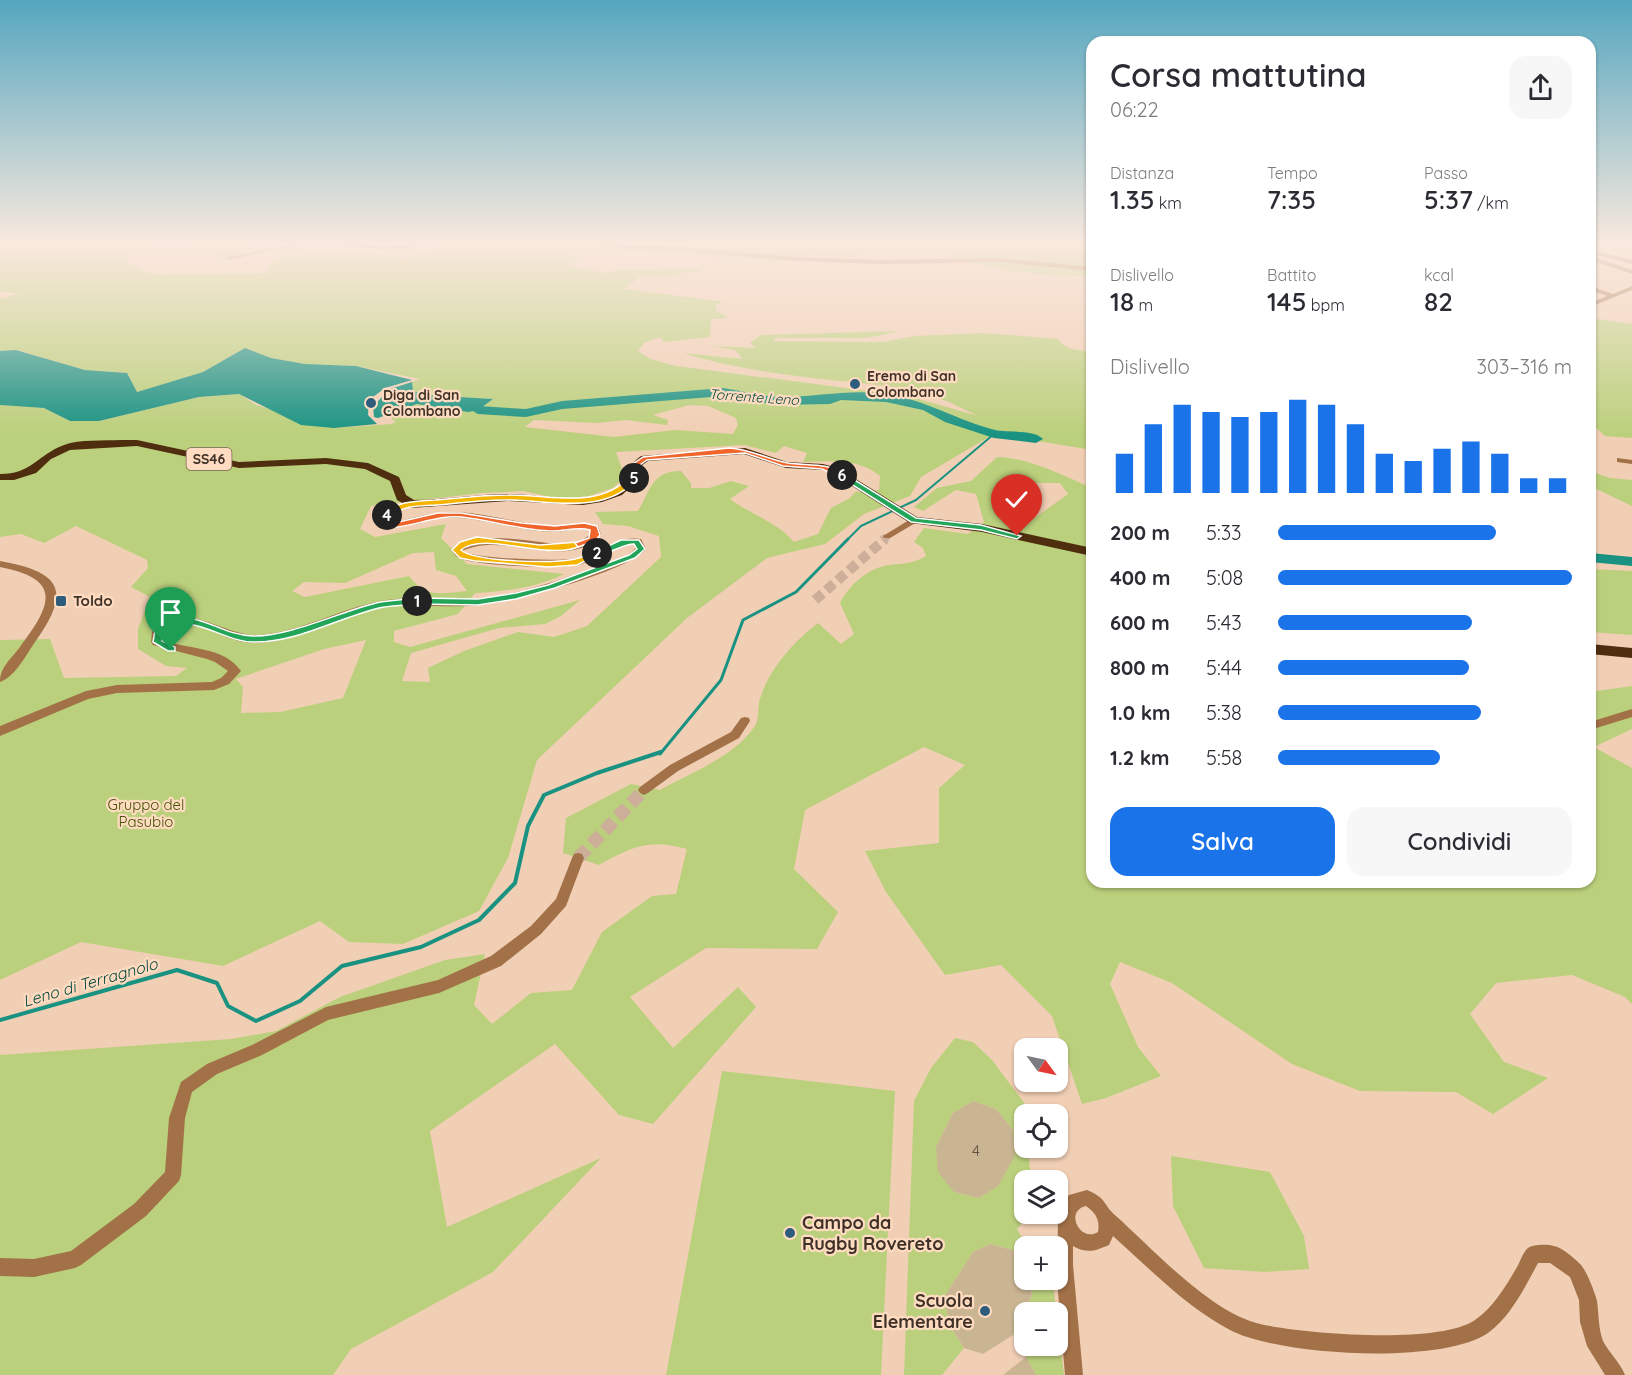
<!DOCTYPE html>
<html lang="it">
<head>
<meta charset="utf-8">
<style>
	body { margin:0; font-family:Quicksand,sans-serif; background:#f7f7f7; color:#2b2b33; height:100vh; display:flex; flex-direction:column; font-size:22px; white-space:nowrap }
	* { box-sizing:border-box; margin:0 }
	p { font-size:20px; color:#7c7c81 }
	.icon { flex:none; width:33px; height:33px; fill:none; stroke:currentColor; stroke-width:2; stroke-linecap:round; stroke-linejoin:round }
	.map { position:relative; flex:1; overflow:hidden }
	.details { position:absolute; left:1086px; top:36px; width:510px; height:852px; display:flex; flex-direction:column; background:#fff; border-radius:18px; box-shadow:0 2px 4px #0004 }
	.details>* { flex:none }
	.needle { width:39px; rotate:123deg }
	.tools { position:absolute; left:1014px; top:1038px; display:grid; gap:12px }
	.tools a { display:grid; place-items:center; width:54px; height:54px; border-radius:12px; background:#fff; box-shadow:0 2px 4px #0004; font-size:30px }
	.pin { position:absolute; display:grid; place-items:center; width:51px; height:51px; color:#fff; margin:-62px -26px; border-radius:50% 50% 50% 0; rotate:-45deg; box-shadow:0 0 6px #0007 }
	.pin .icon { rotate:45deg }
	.km { position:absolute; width:30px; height:30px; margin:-15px; border-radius:50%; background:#222; color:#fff; font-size:16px; line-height:30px; text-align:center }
	.round { display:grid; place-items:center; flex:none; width:63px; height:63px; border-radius:18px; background:#f7f7f7 }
	.overview { display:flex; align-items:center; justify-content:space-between; height:102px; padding:0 24px }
	h1 { font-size:33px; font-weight:600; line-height:45px }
	.metrics { display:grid; grid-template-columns:repeat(3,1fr); gap:9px; height:102px; padding:6px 24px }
	.metrics div { display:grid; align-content:center }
	.metrics b { font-size:26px; font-weight:600 }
	.metrics small { font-size:16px; font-weight:400 }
	.metrics p { font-size:16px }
	.chart { height:168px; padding:12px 24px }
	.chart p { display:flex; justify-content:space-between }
	.chart svg { width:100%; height:108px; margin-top:6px; stroke:#1a73e8; stroke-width:6 }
	.primary-button { display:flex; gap:12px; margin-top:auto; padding:12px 24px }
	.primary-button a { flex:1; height:69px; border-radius:18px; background:#1a73e8; color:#fff; font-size:24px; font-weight:600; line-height:69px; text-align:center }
	.primary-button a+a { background:#f7f7f7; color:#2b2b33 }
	ul { padding:0 24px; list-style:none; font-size:20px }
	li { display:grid; grid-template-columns:96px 72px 1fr; align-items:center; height:45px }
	li i { height:15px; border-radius:8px; background:#1a73e8 }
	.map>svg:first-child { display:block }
	.green { fill:#bbd07c; fill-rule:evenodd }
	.water { fill:#1a9282 }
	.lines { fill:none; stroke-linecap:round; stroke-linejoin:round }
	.stream-far2 { stroke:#1a9282; stroke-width:2 }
	.stream-far1 { stroke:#1a9282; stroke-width:3 }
	.stream { stroke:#1a9282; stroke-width:4 }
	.river { fill:#1a9282; fill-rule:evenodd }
	.building { fill:#cab593 }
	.minor-tunnel-far2 { stroke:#cdaf99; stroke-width:8; stroke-dasharray:8 4; stroke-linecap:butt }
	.minor-tunnel-far1 { stroke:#cdaf99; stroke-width:10; stroke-dasharray:10 5; stroke-linecap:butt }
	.minor-tunnel { stroke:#cdaf99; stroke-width:13; stroke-dasharray:13 6; stroke-linecap:butt }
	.minor { fill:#a27147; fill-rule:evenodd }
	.tertiary { fill:#a27147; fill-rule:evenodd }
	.primary { fill:#4e2e0f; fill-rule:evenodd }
	.split-1 { fill:#22a559; stroke:#fff; stroke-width:1.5 }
	.split-2 { fill:#22a559; stroke:#fff; stroke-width:1.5 }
	.split-3 { fill:#f5b400; stroke:#fff; stroke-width:1.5 }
	.split-4 { fill:#f0652b; stroke:#fff; stroke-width:1.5 }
	.split-5 { fill:#f5b400; stroke:#fff; stroke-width:1.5 }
	.split-6 { fill:#f0652b; stroke:#fff; stroke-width:1.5 }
	.split-7 { fill:#22a559; stroke:#fff; stroke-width:1.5 }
	.poi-dot { fill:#2e5c7c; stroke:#ffdcc1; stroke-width:2 }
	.labels { text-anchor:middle; stroke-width:4.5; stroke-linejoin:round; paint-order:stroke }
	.far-poi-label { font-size:14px; font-weight:bold; fill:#3f3127; stroke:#ffdcc1; text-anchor:start }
	.far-water-label { font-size:14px; font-style:italic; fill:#05483f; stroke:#ffdcc1 }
	.shield { fill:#ffdcc1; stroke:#796455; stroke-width:1.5 }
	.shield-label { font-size:14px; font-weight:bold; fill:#3f3127 }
	.poi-label { font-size:15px; font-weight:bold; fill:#3f3127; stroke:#ffdcc1; text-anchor:start }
	.park-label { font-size:15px; fill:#435104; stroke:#ffdcc1 }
	.near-number-label { font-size:15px; fill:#625242 }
	.water-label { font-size:16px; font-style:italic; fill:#05483f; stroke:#ffdcc1 }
	.near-poi-label { font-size:18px; font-weight:bold; fill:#3f3127; stroke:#ffdcc1; text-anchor:start }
</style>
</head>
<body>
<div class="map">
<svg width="1632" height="1375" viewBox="0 0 1632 1375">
	<rect width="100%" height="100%" fill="#f1cfb5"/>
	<g class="green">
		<path d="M0 242H162L148 251H129L125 261 142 271 158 274 266 273 275 258 326 252 372 253 403 259 443 248 436 242H1092V276C1041 277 1000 270 951 258L954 249 879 250 853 257 808 255 785 262 612 248 575 249 562 253 583 257 567 266 608 273 615 270 702 269 700 272 667 273 695 276 637 277 638 279 625 289 725 302 716 304V310L728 318 711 319 710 337 664 342 660 337 644 343 638 351 650 359 676 366 908 396 978 416 947 401 913 393 910 389C834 379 756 376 683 353L743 359 735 350 712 346 756 348 750 343 761 335 900 331 867 338H775L774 341 883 342 914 336 984 333 1058 339C1067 351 1078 350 1092 351V450L994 434 921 477 910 496 864 514 825 544 767 558 687 618 537 760 508 858 479 911 403 944 349 942 320 921 223 966 81 942 0 980V640L50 639 64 678 176 676 187 668 166 666 138 649V629L150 597 131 587 148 568 147 560 76 526 44 543 21 534 0 537V405L44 408 70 421H99L199 397 239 394 256 405 334 428 391 424 396 422 386 415 417 404 468 412 492 399 424 395 413 391 412 382 420 379 356 366 305 364 271 358 245 348 203 372 137 392 127 373 85 370 17 350 0 351V299L19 294 0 291ZM689 405 708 406 736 418 738 425 733 434 675 430 614 437 525 427 534 420 596 423 626 420 667 425 668 420 653 415ZM744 445 776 453 784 446 807 453 803 462C831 461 859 458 880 476L879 490 855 492 850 498 831 508 818 534 794 542C777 522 750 514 730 499L749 486 731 481 709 488H691V483L681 471C652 471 651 489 638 511L595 512 603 524 628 526 659 536 661 557 587 626 554 637 518 632 464 651 428 668 430 682 402 681 411 653 499 628 545 624 561 616 580 600 410 647 394 642V631L458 614 475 593C506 591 536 588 564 574L467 564 441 538 446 524 375 537 360 529 371 506 482 493 523 491 560 499 589 496 613 488 625 477 616 452ZM434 552 436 570 456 576 467 591C442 593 426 599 409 576L305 597 292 591 304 582 345 583 413 553ZM366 640 343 698 280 712 241 713 243 687 236 679 324 649Z"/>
		<polygon points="186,242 247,242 247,252 227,260"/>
		<polygon points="1590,318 1632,324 1632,438 1605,436 1590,422"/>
		<path d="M997 457C1030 458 1062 475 1092 488V882H1590V692L1632 686V729L1594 747 1632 768V1004L1625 997 1572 975 1496 983 1470 1014 1504 1062 1548 1078 1493 1114 1456 1092 1360 1091 1292 1064 1172 983 1120 962 1110 984 1138 1047 1161 1076 1106 1098 1082 1104 1052 1016 1001 965 945 975 886 892 865 851 939 843V788L965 765 924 747 805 810 794 869 838 912 817 949 706 948 630 997 673 1048 738 987 756 1007 653 1124 619 1115 555 1044 430 1131 447 1227 601 1158 493 1272 351 1349 333 1375H0V1055L231 1039 276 1031 340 997 445 960 485 954 474 1005 492 1024 531 993 572 990 602 932 652 896 676 894 687 849C649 838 631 847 599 865L563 853 566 818 631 784 660 790C692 772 734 757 755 726 760 718 757 707 760 699 769 669 794 641 818 623L841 644 854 634 840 603C849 585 869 567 890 565 904 563 913 564 926 556L923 548 914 542 924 528 968 534 984 522 976 494 956 490 923 511 914 507 937 488 971 481ZM1020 483H1060L1068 494 1022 527H1008L994 509 1009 489Z"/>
		<polygon points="1590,471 1610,478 1632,480 1632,506 1590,486"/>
		<polygon points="1590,569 1632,571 1632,635 1590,632"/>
		<path d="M955 1038 973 1042 992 1060 1025 1104 1024 1148H1028L1031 1180H1024V1214H1030L1017 1229 1027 1246H1024V1264L1013 1250 990 1244 973 1252 944 1297 949 1324 964 1348 942 1375H904L914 1101 931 1068ZM973 1101 996 1109 1013 1130 1014 1156 998 1186 979 1198 954 1192 936 1147 953 1113Z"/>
		<polygon points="722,1071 895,1091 881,1375 666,1375"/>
		<polygon points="1171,1156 1270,1172 1304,1236 1309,1269 1265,1272 1204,1268 1173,1206"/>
		<polygon points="1030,1280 1053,1280 1056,1312 1024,1312 1024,1346 1058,1346 1058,1322 1064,1375 1036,1375 1013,1335 1032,1295"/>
	</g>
	<g class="water">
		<polygon points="245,348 271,358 305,364 356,366 412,380 385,388 369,400 368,415 377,424 334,428 301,425 239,394 199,397 99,421 70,421 44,408 0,405 0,351 16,350 85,370 127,373 137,392 203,372"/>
		<polygon points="412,382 413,391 424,395 493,399 478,410 468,412 417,404 378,418 374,417 373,406 390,389"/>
		<polygon points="1590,553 1632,557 1632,566 1590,562"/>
	</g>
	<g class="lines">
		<polyline class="stream-far2" points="847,540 861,526 916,500 994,434"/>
		<polyline class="stream-far1" points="660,754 721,680 743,620 796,592 848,539"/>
		<polyline class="stream" points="0,1020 177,970 217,983 228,1006 256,1021 300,1001 342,966 421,947 479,920 515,883 528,826 544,795 597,773 661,752"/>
		<path class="river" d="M723 388C742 391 763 397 782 397 817 397 851 389 886 394 927 400 956 420 995 430 1008 433 1034 429 1043 439L1036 443 994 438 945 422 923 410 886 402 841 400 830 404 778 405 723 396 562 409 526 417 478 414 471 410 478 406 526 409 562 401Z"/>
	</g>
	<g class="building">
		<polygon points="973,1101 996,1109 1013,1130 1015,1156 998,1186 979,1198 954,1192 938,1172 936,1147 953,1113"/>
		<polygon points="990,1244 1013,1250 1024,1264 1024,1280 1030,1280 1032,1295 1013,1335 983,1354 964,1348 949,1324 944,1297 973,1252"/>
		<polygon points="1026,1357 1036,1375 1003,1375"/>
	</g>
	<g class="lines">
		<polyline class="minor-tunnel-far2" points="884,540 887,536"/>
		<polyline class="minor-tunnel-far1" points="815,600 885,539"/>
		<polyline class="minor-tunnel" points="578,858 644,790"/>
		<g class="minor">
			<path d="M302 242 362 243 384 247 416 242H428C392 258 343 241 305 245 279 247 253 255 228 260L225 258Z"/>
			<polygon points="596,242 607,242 630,246 678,247 799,257 882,260 999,258 1092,267 1092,271 999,262 882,264 799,261 678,251 630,250"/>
			<polygon points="1590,249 1632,260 1632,264 1590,253"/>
			<polygon points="1590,256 1632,270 1632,274 1590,260"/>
			<polygon points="1590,286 1613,294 1632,286 1632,290 1590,307 1590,303 1607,296 1590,290"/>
			<polygon points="1617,458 1632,460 1632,464 1617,462"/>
			<polygon points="914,517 917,518 917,522 890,538 884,538 883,536"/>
			<polygon points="1632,709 1632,717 1590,730 1590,722"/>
			<polygon points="745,717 749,718 750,721 739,738 678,771 648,793 644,795 640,793 638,790 640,787 670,765 731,732 741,718"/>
			<polygon points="578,853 582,854 584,858 566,906 541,934 501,966 439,993 328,1020 262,1055 217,1074 192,1092 185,1118 181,1175 179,1181 146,1216 81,1265 75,1268 34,1277 0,1276 0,1258 34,1259 71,1251 134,1204 165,1172 169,1118 181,1082 207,1064 252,1045 326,1007 438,980 491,956 531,926 556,899 572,858 574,854"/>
			<path d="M1087 1190C1107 1198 1103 1205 1116 1216 1155 1251 1210 1312 1260 1324 1304 1334 1439 1345 1475 1320 1493 1308 1506 1286 1517 1267 1520 1262 1523 1252 1528 1248 1533 1244 1548 1244 1554 1246 1563 1248 1574 1258 1580 1264 1586 1269 1595 1293 1597 1301 1599 1314 1598 1327 1603 1341 1609 1353 1620 1362 1625 1375H1605L1587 1346 1580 1322 1579 1300 1570 1277 1550 1263H1538C1525 1287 1511 1316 1488 1333 1442 1365 1279 1356 1230 1330 1185 1306 1150 1269 1113 1236L1109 1245C1095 1251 1087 1254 1073 1246V1265L1083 1375H1065L1057 1280 1058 1219 1063 1201 1069 1195ZM1086 1206C1096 1213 1100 1220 1098 1232 1080 1243 1064 1211 1086 1206Z"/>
		</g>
		<g class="tertiary">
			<path d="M411 501 416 504 414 506 395 512 388 520 390 523C413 518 436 511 459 512 490 514 520 524 552 526 570 527 577 520 598 526L601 535C566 573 505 530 462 551 474 559 563 562 579 558 599 552 618 535 641 539L646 549C627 572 513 602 480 605 447 609 414 602 380 608 339 617 301 640 258 643 219 645 201 610 163 634V640C188 650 224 646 241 671L229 684 214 690 117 693 88 699 0 736V726L86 691 117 685 212 682 221 678 228 671 215 662 207 659 153 645 151 642 152 632C182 596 224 637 259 635 301 632 339 609 381 601 414 595 447 602 481 598 532 593 580 572 628 555L636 548 634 544C613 546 597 561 577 565 555 569 482 566 461 559 456 557 454 554 451 550 476 527 535 544 568 545L580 542 591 534 590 530C578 526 565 532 553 532 522 531 492 521 461 518 436 516 412 524 388 529L385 528 378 520 389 508Z"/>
			<path d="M0 561C69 573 69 596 31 648 24 659 13 678 0 682 0 667 11 659 20 647 52 605 63 579 0 567Z"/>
		</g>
		<g class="primary">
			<path d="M121 440H137L239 462 326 458 368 463 399 477 406 495 414 500C445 500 476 494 507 494 539 493 582 508 613 490 628 482 626 466 641 456L745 448 787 462 823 464 838 468 917 517 982 524 1092 548V553L1087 555 982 532 910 523 830 472 823 470 786 468 744 454 648 461 641 466 634 484 622 495 602 502 583 505 508 501 411 508 397 500 390 481 365 469 326 464 239 468 137 446 70 450 51 459 36 473 14 480H0V474C32 474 37 455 64 445 80 439 103 441 121 440Z"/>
			<polygon points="1590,644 1632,648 1632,658 1590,654"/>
		</g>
	</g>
	<linearGradient id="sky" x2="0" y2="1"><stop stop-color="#55a6bf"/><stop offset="0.56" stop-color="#f9e9de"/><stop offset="1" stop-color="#f9e9de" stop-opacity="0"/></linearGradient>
	<rect width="1632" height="434" fill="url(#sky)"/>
	<path class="split-1" d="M417 598 420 599V603C406 606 392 605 379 608 338 618 296 643 253 642 221 642 191 609 162 633V641L175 647V651H168L153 642 155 630C191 600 214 635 253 636 288 637 340 612 376 603 389 600 404 600 417 598Z"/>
	<path class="split-2" d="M621 540H639L645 549 635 558 555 588 516 599 478 605 417 604 412 601 417 598 478 599 516 593 548 585 629 555 637 549 634 544C621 544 603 559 593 553Z"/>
	<path class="split-3" d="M477 537 540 545 578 542 582 545C553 563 485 530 461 550 475 562 556 564 575 559 582 558 589 553 597 551L601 553 577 565 548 567 475 561 460 558 452 550 460 542Z"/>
	<path class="split-4" d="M387 513 391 515 387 520 390 524 438 513H461L522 523 555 526 584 523 597 526 600 535 595 541 578 547 575 543 589 538 590 530C578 526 566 531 553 531 522 531 492 520 461 517 436 515 413 527 388 528L379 520Z"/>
	<path class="split-5" d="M631 476 638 478C606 515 554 501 511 500 487 499 462 503 438 505 422 506 401 505 390 517L383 515C395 501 417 501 435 500 459 498 484 495 508 495 552 494 597 511 631 476Z"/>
	<path class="split-6" d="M729 448C750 449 767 459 788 463 808 466 828 462 846 475L842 478 822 469 783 466 745 453 647 460 640 465 637 480 630 478 633 464 643 457Z"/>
	<polygon class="split-7" points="840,474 845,474 916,518 981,525 1021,536 1017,539 981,530 911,522 840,477"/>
	<g class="poi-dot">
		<circle cx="855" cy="384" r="6"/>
		<circle cx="371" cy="403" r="6"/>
		<rect x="55" y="595" width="12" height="12" rx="3"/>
		<circle cx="790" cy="1233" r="6"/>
		<circle cx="985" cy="1311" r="6"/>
	</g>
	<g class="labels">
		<g class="far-poi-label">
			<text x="867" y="381">Eremo di San<tspan x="867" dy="16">Colombano</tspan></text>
			<text x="383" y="400">Diga di San<tspan x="383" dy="16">Colombano</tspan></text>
		</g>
		<g class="far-water-label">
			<text transform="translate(754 397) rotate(4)" y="5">Torrente Leno</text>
		</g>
		<rect class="shield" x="186.5" y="448" width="45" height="22" rx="4.5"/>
		<g class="shield-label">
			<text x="209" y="464">SS46</text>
		</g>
		<g class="poi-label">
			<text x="73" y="606">Toldo</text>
		</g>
		<g class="park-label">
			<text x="146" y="810">Gruppo del<tspan x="146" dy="17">Pasubio</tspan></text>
		</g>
		<g class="near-number-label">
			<text x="976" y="1156">4</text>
		</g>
		<g class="water-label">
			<text transform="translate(90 982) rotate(-16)" y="6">Leno di Terragnolo</text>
		</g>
		<g class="near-poi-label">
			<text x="802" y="1229">Campo da<tspan x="802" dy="21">Rugby Rovereto</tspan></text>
			<text x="973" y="1307" text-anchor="end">Scuola<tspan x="973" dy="21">Elementare</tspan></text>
		</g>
	</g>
</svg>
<div class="tools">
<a><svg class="needle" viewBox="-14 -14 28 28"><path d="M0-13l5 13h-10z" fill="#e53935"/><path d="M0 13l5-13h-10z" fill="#7c7c81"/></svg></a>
<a><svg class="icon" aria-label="locate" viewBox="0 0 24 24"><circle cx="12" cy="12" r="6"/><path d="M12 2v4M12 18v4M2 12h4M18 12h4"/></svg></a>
<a><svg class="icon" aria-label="layers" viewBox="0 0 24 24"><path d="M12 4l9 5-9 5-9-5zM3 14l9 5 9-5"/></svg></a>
<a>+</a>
<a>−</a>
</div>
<div class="pin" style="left:171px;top:649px;background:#1e9e55"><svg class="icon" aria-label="arrive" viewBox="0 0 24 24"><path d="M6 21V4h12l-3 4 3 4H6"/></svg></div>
<div class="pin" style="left:1017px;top:536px;background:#d93025"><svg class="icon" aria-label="check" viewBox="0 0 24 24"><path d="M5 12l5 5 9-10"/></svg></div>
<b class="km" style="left:417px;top:601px">1</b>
<b class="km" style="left:597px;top:553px">2</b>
<b class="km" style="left:387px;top:515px">4</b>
<b class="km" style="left:634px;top:478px">5</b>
<b class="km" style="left:842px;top:475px">6</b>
<section class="details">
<div class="overview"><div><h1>Corsa mattutina</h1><p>06:22</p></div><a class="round"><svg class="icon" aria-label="share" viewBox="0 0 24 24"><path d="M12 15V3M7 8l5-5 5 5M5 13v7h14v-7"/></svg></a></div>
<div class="metrics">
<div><p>Distanza</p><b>1.35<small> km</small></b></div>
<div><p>Tempo</p><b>7:35</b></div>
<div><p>Passo</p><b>5:37<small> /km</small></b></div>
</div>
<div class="metrics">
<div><p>Dislivello</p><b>18<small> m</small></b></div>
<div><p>Battito</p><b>145<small> bpm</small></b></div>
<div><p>kcal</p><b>82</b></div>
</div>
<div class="chart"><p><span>Dislivello</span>303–316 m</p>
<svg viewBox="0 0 160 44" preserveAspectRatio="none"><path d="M5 44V28M15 44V16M25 44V8M35 44V11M45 44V13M55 44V11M65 44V6M75 44V8M85 44V16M95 44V28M105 44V31M115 44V26M125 44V23M135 44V28M145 44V38M155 44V38"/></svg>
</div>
<ul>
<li><b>200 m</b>5:33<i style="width:74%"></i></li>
<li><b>400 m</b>5:08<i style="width:100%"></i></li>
<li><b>600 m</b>5:43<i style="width:66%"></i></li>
<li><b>800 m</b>5:44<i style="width:65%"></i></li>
<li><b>1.0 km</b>5:38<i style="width:69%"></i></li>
<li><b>1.2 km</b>5:58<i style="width:55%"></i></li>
</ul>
<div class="primary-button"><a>Salva</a><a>Condividi</a></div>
</section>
</div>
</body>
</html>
